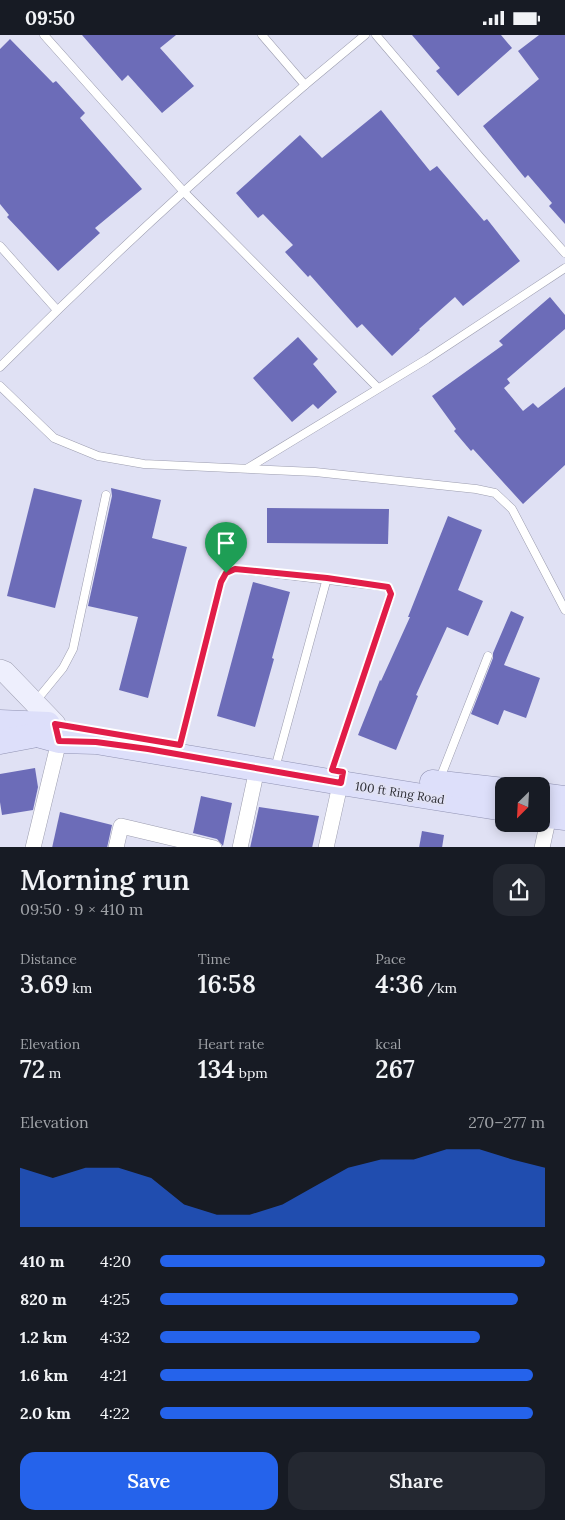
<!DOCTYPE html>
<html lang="en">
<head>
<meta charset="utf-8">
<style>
	body { margin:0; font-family:Lora,serif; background:#242831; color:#f1f3f6; height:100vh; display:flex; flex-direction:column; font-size:19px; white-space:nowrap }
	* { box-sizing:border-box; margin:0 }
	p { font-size:16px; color:#9ea1a6 }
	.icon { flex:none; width:28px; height:28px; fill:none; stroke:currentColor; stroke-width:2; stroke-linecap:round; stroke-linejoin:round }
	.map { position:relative; height:812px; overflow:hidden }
	.details { display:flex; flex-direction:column; background:#171b24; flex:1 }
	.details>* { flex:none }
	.needle { width:32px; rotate:204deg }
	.tools { position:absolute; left:495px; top:742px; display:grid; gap:10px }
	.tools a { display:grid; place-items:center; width:55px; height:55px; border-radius:10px; background:#171b24; box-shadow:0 2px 12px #0003; font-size:25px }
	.pin { position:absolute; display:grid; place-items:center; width:42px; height:42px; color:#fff; margin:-51px -21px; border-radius:50% 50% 50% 0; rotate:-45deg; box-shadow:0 0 5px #0007 }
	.pin .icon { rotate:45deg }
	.round { display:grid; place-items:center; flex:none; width:52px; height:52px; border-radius:15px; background:#242831 }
	.head { display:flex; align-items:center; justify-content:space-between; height:85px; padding:0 20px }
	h1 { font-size:28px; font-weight:600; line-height:38px }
	.stats { display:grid; grid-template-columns:repeat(3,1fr); gap:8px; height:85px; padding:5px 20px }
	.stats div { display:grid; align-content:center }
	.stats b { font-size:25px; font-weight:600 }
	.stats small { font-size:14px; font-weight:400 }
	.stats p { font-size:14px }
	.chart { height:140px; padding:10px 20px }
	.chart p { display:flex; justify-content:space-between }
	.chart svg { width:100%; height:90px; margin-top:5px; fill:#2563eb; opacity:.7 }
	.cta { display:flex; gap:10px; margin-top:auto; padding:10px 20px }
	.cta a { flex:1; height:58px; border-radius:15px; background:#2563eb; color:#fff; font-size:20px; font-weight:600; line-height:58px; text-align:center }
	.cta a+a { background:#242831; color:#f1f3f6 }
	ul { padding:0 20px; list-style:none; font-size:16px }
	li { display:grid; grid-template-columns:80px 60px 1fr; align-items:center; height:38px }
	li i { height:12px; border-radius:6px; background:#2563eb }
	.status { display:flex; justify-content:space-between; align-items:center; height:35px; padding:0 25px; background:#171b24; direction:ltr }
	.status svg { height:14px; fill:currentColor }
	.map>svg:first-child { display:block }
	.building { fill:#6c6cb8 }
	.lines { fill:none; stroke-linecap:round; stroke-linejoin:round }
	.lane-casing { stroke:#9c9daf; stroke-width:9 }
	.street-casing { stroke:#9c9daf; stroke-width:16 }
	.secondary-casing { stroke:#9c9daf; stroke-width:22 }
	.primary-casing { stroke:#9193b3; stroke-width:25 }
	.lane { stroke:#fff; stroke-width:8 }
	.street { stroke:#fff; stroke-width:15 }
	.secondary { stroke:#eeeffd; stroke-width:21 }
	.primary { stroke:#dddffa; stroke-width:24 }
	.route-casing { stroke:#fff; stroke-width:10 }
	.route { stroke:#e11d48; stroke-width:6 }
	.labels { text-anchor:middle; stroke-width:5; stroke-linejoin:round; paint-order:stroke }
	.street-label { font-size:12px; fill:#2f2f36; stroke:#e0e1f4 }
</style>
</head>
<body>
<div class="status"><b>09:50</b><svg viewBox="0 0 49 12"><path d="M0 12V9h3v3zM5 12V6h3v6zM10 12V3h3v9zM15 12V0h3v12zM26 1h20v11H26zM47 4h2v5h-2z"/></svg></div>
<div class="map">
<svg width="565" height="813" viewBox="0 0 565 813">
	<rect width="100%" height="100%" fill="#e0e1f4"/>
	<g class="building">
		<polygon points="82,0 176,0 160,13 194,51 162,78 128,40 122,46"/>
		<polygon points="412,0 501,0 512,13 458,61 436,36 440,33"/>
		<polygon points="539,0 565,0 565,189 549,171 552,168 528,140 525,143 483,91 539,44 518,16"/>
		<polygon points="10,4 53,48 56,46 85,78 80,83 142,154 95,193 100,198 58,236 7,182 9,180 0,169 0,14"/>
		<polygon points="381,75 430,136 437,131 484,186 487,184 520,226 463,271 455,262 419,294 420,295 392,321 362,289 357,293 310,240 308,242 285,217 293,210 263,179 258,183 236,158 300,100 322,123"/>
		<polygon points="550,262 565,280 565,294 507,344 510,348 504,353 523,376 533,368 538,373 565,352 565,430 523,469 473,414 471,416 454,396 456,394 432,361 503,310 499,306"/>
		<polygon points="298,302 318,324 313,329 337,357 318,374 313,369 292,387 253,343"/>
		<polygon points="34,453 82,465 55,573 7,561"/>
		<polygon points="111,453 161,465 152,503 187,512 148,663 119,655 138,582 88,571 112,461"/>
		<polygon points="267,473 389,474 388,509 267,508"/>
		<polygon points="448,481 482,495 458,555 483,566 468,601 447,592 416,660 418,661 396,715 358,700 380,645 381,646 410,582 408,582"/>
		<polygon points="253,547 290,557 272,623 274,624 255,692 217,681"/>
		<polygon points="511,576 524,582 504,630 540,643 526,683 504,675 498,690 471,679 493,623 493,618"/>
		<polygon points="35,733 38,752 33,775 2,780 0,767 0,739"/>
		<polygon points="201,761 232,768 223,811 217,804 193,798"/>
		<polygon points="259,772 319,781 312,813 250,813"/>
		<polygon points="60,777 112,790 107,813 52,813"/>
		<polygon points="422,796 444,800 442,813 419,813"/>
	</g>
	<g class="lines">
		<defs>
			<g id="lane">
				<polyline points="44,0 184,157 378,353"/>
				<polyline points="262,0 305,50"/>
				<polyline points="376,0 480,122 565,218"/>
				<polyline points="0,211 57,275"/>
				<path d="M0 332C116 216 238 104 365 0"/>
				<polyline points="0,351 54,403 98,421 144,429 315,437 476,454 495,458 512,474 565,575"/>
				<polyline points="248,433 427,324 565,233"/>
				<polyline points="36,666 63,633 73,614 106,460"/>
				<polyline points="180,710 221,547 226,538 235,534 388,552 391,559 332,735"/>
				<polyline points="277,726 327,543"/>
				<polyline points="439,746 488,621"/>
			</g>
			<g id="street">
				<polyline points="33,813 59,706"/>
				<polyline points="116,813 121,791 214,813"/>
				<polyline points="240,813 257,734"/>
				<polyline points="326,813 342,741"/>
				<polyline points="542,813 549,781"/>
			</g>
			<polyline id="secondary" points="0,635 5,637 55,689 58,701"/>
			<g id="primary">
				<polyline points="0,687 48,689"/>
				<polyline points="0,707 37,700 59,706 96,707 341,748 504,774"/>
				<polyline points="432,747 504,755"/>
				<polyline points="541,760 565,763"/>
				<polyline points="541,780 565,783"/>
			</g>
		</defs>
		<use href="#lane" class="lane-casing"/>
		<use href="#street" class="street-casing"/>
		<use href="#secondary" class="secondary-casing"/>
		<use href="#primary" class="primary-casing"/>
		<use href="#lane" class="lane"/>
		<use href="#street" class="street"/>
		<use href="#secondary" class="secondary"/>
		<use href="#primary" class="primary"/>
	</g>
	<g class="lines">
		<defs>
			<polygon id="route" points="235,534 327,543 388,552 391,559 332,735 343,737 341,748 148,714 96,707 59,706 55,689 180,710 221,547 226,538"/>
		</defs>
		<use href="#route" class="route-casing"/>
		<use href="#route" class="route"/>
	</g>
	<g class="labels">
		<g class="street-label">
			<text transform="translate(400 758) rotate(9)" y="4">100 ft Ring Road</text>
		</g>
	</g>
</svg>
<div class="tools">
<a><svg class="needle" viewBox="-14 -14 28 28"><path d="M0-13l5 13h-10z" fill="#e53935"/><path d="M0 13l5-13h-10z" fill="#9ea1a6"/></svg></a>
</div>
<div class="pin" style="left:226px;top:538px;background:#1e9e55"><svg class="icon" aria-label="arrive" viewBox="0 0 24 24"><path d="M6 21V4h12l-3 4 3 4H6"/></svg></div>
</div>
<section class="details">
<div class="head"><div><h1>Morning run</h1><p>09:50 · 9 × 410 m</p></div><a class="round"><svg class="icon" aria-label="share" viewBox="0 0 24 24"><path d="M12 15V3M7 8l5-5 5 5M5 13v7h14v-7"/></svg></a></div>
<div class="stats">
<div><p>Distance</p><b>3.69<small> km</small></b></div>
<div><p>Time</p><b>16:58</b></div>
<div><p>Pace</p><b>4:36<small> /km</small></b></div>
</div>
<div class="stats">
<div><p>Elevation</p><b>72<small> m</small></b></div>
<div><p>Heart rate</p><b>134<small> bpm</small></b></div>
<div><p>kcal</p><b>267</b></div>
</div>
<div class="chart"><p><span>Elevation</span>270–277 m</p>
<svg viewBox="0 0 160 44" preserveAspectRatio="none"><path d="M0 44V15L10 20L20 15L30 15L40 20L50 33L60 38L70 38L80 33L90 24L100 15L110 11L120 11L130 6L140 6L150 11L160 15V44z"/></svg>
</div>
<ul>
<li><b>410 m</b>4:20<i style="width:100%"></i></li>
<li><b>820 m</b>4:25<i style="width:93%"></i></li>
<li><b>1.2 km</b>4:32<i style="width:83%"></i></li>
<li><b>1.6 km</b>4:21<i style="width:97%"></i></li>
<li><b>2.0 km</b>4:22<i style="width:97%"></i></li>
</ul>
<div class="cta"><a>Save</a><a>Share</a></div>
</section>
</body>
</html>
